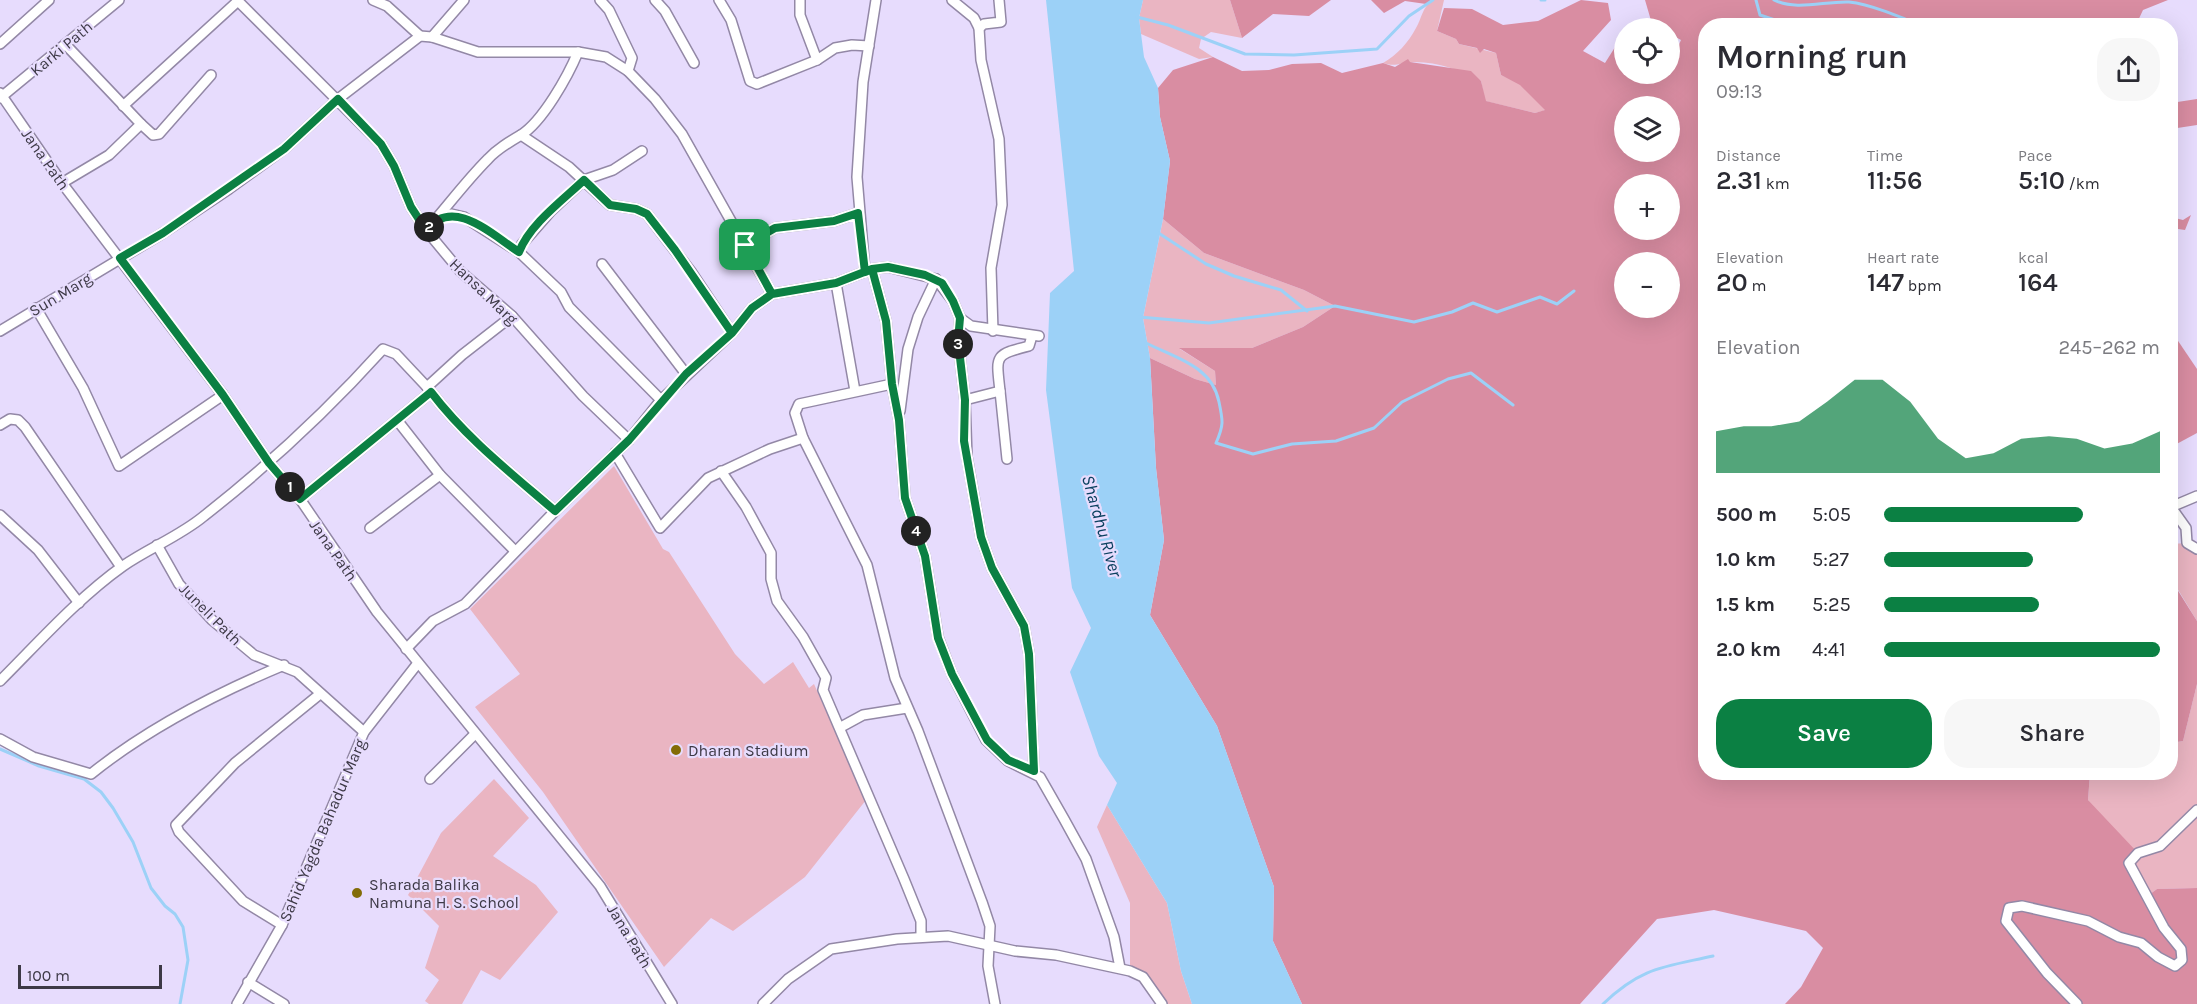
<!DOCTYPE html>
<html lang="en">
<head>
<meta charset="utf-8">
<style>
	body { margin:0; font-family:Karla,sans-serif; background:#f7f7f7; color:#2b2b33; height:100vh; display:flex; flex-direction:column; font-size:22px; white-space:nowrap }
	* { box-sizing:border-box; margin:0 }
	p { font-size:20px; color:#7c7c81 }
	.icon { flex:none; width:33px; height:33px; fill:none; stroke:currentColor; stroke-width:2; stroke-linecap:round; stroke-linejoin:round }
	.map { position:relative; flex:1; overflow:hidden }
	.side { position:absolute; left:1698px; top:18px; width:480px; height:762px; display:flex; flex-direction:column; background:#fff; border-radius:24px; box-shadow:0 6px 24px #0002 }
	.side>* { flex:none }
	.controls { position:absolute; left:1614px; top:18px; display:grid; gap:12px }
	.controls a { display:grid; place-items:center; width:66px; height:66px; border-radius:50%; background:#fff; box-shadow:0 6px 24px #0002; font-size:30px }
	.scale { position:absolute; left:18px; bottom:15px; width:144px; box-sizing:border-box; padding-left:6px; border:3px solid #3d3946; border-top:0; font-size:16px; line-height:21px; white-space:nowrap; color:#3d3946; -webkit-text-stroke:4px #e7dcfd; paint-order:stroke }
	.pin { position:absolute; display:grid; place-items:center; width:51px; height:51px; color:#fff; margin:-26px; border-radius:12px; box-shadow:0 3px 9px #0006 }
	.km { position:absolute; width:30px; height:30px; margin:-15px; border-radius:50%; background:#222; color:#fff; font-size:16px; line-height:30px; text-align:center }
	.round { display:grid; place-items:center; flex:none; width:63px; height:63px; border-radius:24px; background:#f7f7f7 }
	.head { display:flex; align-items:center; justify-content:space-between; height:102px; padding:0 18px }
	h1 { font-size:33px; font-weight:600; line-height:45px }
	.metrics { display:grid; grid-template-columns:repeat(3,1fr); gap:9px; height:102px; padding:6px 18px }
	.metrics div { display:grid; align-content:center }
	.metrics b { font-size:26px; font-weight:600 }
	.metrics small { font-size:16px; font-weight:400 }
	.metrics p { font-size:16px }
	.chart { height:168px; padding:12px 18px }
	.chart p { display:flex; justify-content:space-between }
	.chart svg { width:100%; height:108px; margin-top:6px; fill:#0b8043; opacity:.7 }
	.primary-button { display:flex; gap:12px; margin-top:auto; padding:12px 18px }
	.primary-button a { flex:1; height:69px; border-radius:24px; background:#0b8043; color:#fff; font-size:24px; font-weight:600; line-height:69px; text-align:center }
	.primary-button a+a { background:#f7f7f7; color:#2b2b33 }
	ul { padding:0 18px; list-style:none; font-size:20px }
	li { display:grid; grid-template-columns:96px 72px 1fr; align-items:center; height:45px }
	li i { height:15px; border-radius:8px; background:#0b8043 }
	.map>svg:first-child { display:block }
	.green { fill:#eab5c2 }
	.forest { fill:#d98da2; fill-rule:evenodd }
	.water { fill:#9cd1f7 }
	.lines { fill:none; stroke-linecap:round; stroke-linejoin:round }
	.stream { stroke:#9cd1f7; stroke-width:3 }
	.minor-casing { stroke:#9388a6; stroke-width:12 }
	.minor { stroke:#fff; stroke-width:9 }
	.route-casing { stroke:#fff; stroke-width:12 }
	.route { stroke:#0b8043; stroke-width:8 }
	.poi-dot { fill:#836c08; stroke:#e7dcfd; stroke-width:2 }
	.labels { text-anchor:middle; stroke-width:4.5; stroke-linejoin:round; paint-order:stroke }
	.street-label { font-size:16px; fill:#3d3946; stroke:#e7dcfd }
	.poi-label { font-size:16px; fill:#3d3946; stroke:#e7dcfd; text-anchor:start }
	.water-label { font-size:18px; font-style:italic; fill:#0a405f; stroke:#e7dcfd }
</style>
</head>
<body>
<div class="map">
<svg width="2197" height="1004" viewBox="0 0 2197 1004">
	<rect width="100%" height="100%" fill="#e7dcfd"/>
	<g class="green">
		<polygon points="1143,0 1230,0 1242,38 1211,32 1201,39 1199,48 1213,57 1199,59 1141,34 1139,18"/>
		<path d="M1433 0H1444L1437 31 1456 39 1459 44 1496 53 1501 75 1520 84 1546 110 1535 113 1485 101 1481 81C1459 70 1437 61 1411 62 1400 63 1395 67 1383 63 1397 55 1408 43 1416 28 1422 18 1422 7 1433 0Z"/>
		<polygon points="1163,219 1204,253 1304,290 1335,306 1303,327 1252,348 1180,349 1215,371 1216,385 1195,379 1150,358 1143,318"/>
		<polygon points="614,466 663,549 669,552 735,654 764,684 793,662 809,688 814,684 866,800 805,877 733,931 711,918 664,967 543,792 475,707 520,674 470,609"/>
		<polygon points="2187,543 2197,549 2197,621 2171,578 2171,544"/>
		<polygon points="2197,684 2197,888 2157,889 2146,897 2088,800 2090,773 2170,772 2171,743 2183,741"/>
		<polygon points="494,779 529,818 493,856 536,885 558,912 500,980 481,970 462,1004 429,1004 425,1001 439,980 425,968 439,926 408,895 441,833"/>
		<polygon points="1107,805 1167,903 1181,971 1192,1004 1162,1004 1154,990 1130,971 1130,903 1097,827"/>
	</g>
	<g class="forest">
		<polygon points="1230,0 1331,0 1309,16 1273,14 1242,38"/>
		<polygon points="1371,0 1433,0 1426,4 1405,1 1384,13"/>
		<path d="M1581 0 1608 3 1611 20 1583 51 1605 63 1624 33V74H1670V55L1674 56 1681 40 1670 34V28H1659L1652 24 1645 0H2168L2143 10 2136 25 1706 26V772L2090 773 2088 800 2138 853 2129 863 2146 897 2157 889 2197 888V1004H1785L1801 987 1823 948 1806 931 1714 910 1657 919 1580 1004H1302L1273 941 1274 887 1217 726 1150 615 1164 540 1156 468 1150 358 1195 379 1216 385 1215 371 1179 348H1252L1303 327 1335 306 1304 290 1204 253 1163 219 1170 161 1160 117 1158 88 1173 70 1213 57 1242 71 1269 70 1292 64 1321 63 1342 73 1383 63 1395 67 1408 59 1410 62 1471 71 1481 81 1486 101 1535 113 1545 110 1520 85 1501 75 1496 53 1484 49 1480 53 1477 48 1459 44 1456 39 1437 31 1444 8 1472 9 1503 25 1538 21ZM1624 106H1670V152H1624ZM1624 184H1670V230H1624ZM1624 262H1670V308H1624Z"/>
		<polygon points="2197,99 2197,125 2171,129 2171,103"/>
		<polygon points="2191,215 2185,230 2171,228 2171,217 2183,220"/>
		<polygon points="2170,329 2197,369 2197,433 2171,447"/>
		<polygon points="2170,578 2197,621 2197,684 2183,741 2171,743"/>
	</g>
	<polygon class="water" points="1046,0 1143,0 1139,18 1144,57 1158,88 1160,117 1170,161 1163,219 1143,318 1150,358 1156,468 1164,540 1150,615 1217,726 1274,887 1273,941 1302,1004 1192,1004 1181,971 1167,903 1107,805 1117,783 1099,756 1070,672 1091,628 1072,588 1046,390 1050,293 1074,271"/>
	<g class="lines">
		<g class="stream">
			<polyline points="1541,0 1545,0"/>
			<polyline points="1756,0 1760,15 1793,26"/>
			<path d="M1774 0C1797 11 1824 1 1849 2 1869 4 1902 17 1921 26"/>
			<polyline points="1137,17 1168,25 1245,54 1294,55 1377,49 1409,16 1433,0"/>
			<polyline points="1157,232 1206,264 1234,276 1281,290 1307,311"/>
			<polyline points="1139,317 1209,323 1335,306 1414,322 1452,312 1473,303 1497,312 1540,297 1557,304 1574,291"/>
			<path d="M1146 343C1176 358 1212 366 1219 402 1223 421 1224 425 1216 443L1253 454 1292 444 1336 441 1374 428 1402 402 1448 379 1471 373 1513 405"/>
			<polyline points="0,749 39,766 84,779 101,792 113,808 133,842 151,888 165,906 175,914 183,927 188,960 180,1004"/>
			<path d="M1603 1004C1641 967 1664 967 1713 956"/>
		</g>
		<defs>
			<g id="minor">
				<polyline points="237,0 381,144 394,166 411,207 426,230 460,271 512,316 583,396 629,440"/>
				<polyline points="373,0 387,6 420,36"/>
				<polyline points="600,0 609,10 632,58 628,71 655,99 682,134 772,294"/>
				<polyline points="655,0 665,11 694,63"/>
				<polyline points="719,0 731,20 750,81 757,84 817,60 835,48 852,45 869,46"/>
				<polyline points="800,0 800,15 817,60"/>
				<polyline points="952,0 974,18 979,28 981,60 999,139 1002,205 991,268 993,331"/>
				<polyline points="979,28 984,24 1001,22 999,0"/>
				<polyline points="432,37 478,52 578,52"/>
				<polyline points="0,44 49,0"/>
				<polyline points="0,93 62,183 223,395 269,463 300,499 377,612 600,886 672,1004"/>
				<polyline points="0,98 119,0"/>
				<polyline points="123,106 238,1"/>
				<polyline points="141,124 153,135 159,134 211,75"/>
				<polyline points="521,135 569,167 610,205 636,209 647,214 692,273 732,333"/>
				<polyline points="62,183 109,155 141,124 65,44"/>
				<path d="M436 219C453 199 469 178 488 159 497 149 509 142 521 135 543 121 568 76 578 52L606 57 628 71"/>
				<polyline points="431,224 451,214 464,217 519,252 561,292 569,307 661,400"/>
				<polyline points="745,245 775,228 834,221 858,213"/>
				<polyline points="519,252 522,244 550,212 584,180 613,170 642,151"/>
				<polyline points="602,264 686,374"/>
				<polyline points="872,269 886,321 892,384 899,420 905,498 925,556 938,637 952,674 986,740 1008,761 1040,777 1064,819 1086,859 1114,937 1120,968"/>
				<polyline points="865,272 857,177 863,82 876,0"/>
				<polyline points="836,283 855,391"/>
				<polyline points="36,308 83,388 119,466 223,395"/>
				<polyline points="960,318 971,326 1039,336"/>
				<polyline points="0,331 163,233 229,189 284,149 338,99 420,36 432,37 464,0"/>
				<polyline points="892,384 799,404 795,413 803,438 867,565 895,678 918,731 982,902 990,926 988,966 995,1004"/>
				<polyline points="1000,391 1007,459"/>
				<path d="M431 392C466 438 511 473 555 511"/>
				<path d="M965 400 1000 391C996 355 994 355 1029 346L1032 336"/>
				<polyline points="900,411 908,349 918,317 936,279"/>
				<polyline points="397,420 440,475 515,551"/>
				<polyline points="0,425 10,419 18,420 25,427 121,567"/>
				<polyline points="615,453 660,528 708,478 770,449 803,438"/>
				<polyline points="721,471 746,507 771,553 771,579 777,601 803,637 826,678 823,690 904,879 921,921 921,936"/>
				<polyline points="2197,496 2171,507 2186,528 2187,543 2197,549"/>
				<polyline points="300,499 431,392 427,387"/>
				<polyline points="0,515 38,550 79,603"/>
				<polyline points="370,528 440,475"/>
				<polyline points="157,545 179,584 212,620 254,655 297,672 364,732"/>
				<polyline points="406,649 433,621 465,604 555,511 629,440 661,400 732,333 752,308 772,294 836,283 872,269 888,267 936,279 953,301 960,318 958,341 965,400 967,457 981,537 992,568 1024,626 1029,654 1034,771"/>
				<path d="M0 681C39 642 78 598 123 566 149 548 180 536 204 516 269 465 328 410 383 349L396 354 427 387 462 355 512 316"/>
				<polyline points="841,727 863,715 907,708"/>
				<path d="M0 739 33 757 91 774C148 728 217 693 284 665"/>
				<polyline points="430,779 475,734"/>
				<polyline points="282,925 243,901 179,832 176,825 235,763 320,694"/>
				<polyline points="248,982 284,1004"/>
				<polyline points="237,1004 282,925 364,732 418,663"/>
				<polyline points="763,1004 788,979 831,949 897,939 948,936 1015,951 1056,955 1130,971 1143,977 1162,1004"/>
				<polyline points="2077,1004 2047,973 2006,921 2009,908 2022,906 2088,921 2119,937 2141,943 2158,957 2175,966 2182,960 2181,949 2164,928 2129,863 2138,853 2160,846 2197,810"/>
			</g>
		</defs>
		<use href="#minor" class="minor-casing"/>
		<use href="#minor" class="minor"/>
	</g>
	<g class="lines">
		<defs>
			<path id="route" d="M745 245 772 294 752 308 732 333 686 374 629 440 555 511C511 473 466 438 431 392L300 499 269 463 223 395 120 258 163 233 284 149 338 99 381 144 394 166 411 207 426 230C454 196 492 235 519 252 530 224 563 200 584 180L610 205 636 209 647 214 675 250 732 333 752 308 772 294 836 283 872 269 888 267 925 275 942 283 953 301 960 318 958 341 965 400 964 441 981 537 992 568 1024 626 1029 654 1034 771 1008 760 987 740 952 674 938 638 925 556 905 498 899 420 892 384 886 321 872 269 865 272 858 213 834 221 775 228 745 245"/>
		</defs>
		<use href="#route" class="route-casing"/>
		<use href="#route" class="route"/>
	</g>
	<g class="poi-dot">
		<circle cx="676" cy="750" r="6"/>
		<circle cx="357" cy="893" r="6"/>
	</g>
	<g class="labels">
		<g class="street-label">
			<text transform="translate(61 48) rotate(-40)" y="6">Karki Path</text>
			<text transform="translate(46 159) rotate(55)" y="6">Jana Path</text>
			<text transform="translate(484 291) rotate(44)" y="6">Hansa Marg</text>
			<text transform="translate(60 294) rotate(-31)" y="6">Sun Marg</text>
			<text transform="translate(334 550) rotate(55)" y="6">Jana Path</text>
			<text transform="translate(211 614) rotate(45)" y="6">Juneli Path</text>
			<text transform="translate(322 830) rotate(-67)" y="6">Sahid Yagda Bahadur Marg</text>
			<text transform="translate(630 936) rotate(59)" y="6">Jana Path</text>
		</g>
		<g class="poi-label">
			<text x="688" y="756">Dharan Stadium</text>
			<text x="369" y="890">Sharada Balika<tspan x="369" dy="18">Namuna H. S. School</tspan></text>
		</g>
		<g class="water-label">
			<text transform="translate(1102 526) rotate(74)" y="6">Shardhu River</text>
		</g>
	</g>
</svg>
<div class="controls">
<a><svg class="icon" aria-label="locate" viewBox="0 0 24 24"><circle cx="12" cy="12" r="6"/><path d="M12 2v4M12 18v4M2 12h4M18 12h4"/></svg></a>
<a><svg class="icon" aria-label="layers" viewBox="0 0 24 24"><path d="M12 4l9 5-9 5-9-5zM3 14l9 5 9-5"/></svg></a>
<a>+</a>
<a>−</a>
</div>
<div class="scale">100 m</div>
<div class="pin" style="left:745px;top:245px;background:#1e9e55"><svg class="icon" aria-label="arrive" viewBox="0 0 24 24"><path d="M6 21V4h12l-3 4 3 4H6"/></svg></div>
<b class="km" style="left:290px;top:487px">1</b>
<b class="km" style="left:429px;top:227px">2</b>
<b class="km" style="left:958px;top:344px">3</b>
<b class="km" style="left:916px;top:531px">4</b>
<section class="side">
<div class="head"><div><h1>Morning run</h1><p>09:13</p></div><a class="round"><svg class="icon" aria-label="share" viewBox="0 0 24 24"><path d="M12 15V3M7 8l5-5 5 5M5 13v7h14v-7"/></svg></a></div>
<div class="metrics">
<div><p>Distance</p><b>2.31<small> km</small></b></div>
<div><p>Time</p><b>11:56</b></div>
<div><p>Pace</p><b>5:10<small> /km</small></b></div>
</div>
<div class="metrics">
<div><p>Elevation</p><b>20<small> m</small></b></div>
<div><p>Heart rate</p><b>147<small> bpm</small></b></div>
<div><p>kcal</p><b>164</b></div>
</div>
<div class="chart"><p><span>Elevation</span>245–262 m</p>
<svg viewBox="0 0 160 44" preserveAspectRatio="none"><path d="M0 44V27L10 25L20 25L30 23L40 15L50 6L60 6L70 15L80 30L90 38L100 36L110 30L120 29L130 30L140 34L150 32L160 27V44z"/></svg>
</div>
<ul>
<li><b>500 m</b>5:05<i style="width:72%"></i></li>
<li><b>1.0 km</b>5:27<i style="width:54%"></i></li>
<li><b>1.5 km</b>5:25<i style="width:56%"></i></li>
<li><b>2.0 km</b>4:41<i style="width:100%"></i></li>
</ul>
<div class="primary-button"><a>Save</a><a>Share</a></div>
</section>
</div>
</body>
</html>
